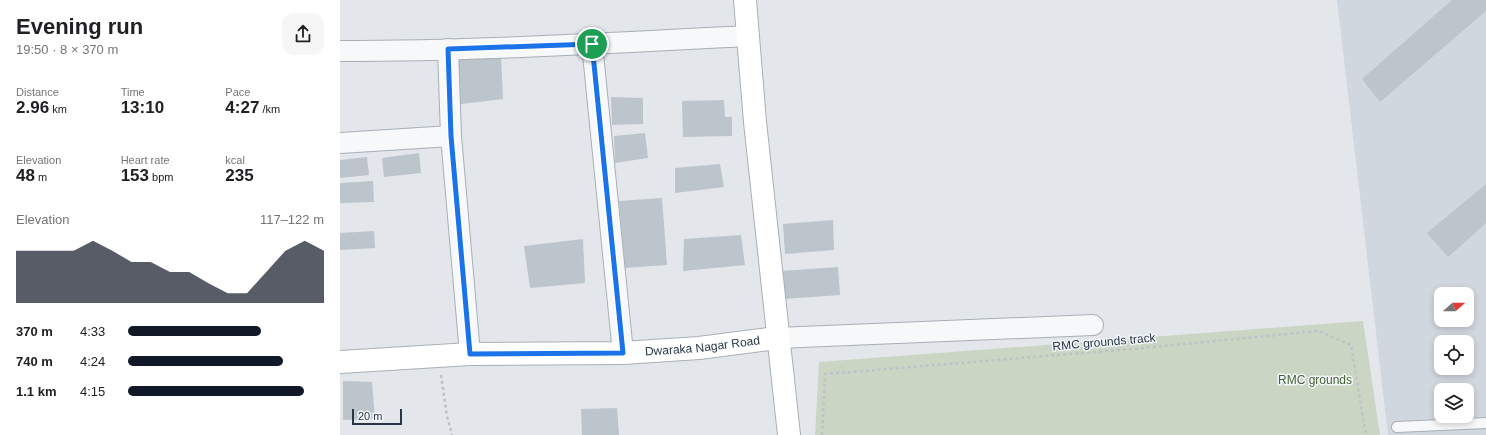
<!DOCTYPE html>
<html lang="en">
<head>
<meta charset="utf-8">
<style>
	body { margin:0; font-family:Arial,sans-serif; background:#f6f6f6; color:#202124; height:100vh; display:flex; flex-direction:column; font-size:15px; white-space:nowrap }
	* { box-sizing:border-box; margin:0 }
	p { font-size:13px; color:#757577 }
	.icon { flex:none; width:22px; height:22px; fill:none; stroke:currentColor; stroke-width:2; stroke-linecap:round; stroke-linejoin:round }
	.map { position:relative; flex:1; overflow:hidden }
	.sheet { display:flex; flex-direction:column; background:#fff; width:340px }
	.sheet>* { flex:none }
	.needle { width:26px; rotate:69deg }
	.tools { position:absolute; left:1094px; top:287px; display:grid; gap:8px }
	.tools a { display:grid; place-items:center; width:40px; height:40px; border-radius:8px; background:#fff; box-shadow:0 2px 6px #0003; font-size:20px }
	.scale { position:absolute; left:12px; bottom:10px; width:50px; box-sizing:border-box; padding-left:4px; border:2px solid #293746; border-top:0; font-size:11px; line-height:14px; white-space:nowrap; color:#293746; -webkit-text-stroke:3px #f3f6f9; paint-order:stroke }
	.pin { position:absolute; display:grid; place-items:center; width:34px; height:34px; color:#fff; margin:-17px; border:2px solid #fff; border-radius:50%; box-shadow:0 1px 4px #0007 }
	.round { display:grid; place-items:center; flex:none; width:42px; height:42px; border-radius:12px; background:#f6f6f6 }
	.overview { display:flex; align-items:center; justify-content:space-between; height:68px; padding:0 16px }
	h1 { font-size:22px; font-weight:600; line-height:30px }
	.stats { display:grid; grid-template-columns:repeat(3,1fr); gap:6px; height:68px; padding:4px 16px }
	.stats div { display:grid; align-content:center }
	.stats b { font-size:17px; font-weight:600 }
	.stats small { font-size:11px; font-weight:400 }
	.stats p { font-size:11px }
	.chart { height:112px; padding:8px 16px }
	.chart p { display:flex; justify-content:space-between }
	.chart svg { width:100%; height:72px; margin-top:4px; fill:#111827; opacity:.7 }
	ul { padding:0 16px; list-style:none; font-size:13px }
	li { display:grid; grid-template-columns:64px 48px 1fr; align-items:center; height:30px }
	li i { height:10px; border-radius:5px; background:#111827 }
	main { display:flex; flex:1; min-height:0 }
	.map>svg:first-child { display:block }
	.built { fill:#d1d7de; fill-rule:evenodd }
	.green { fill:#cad6c3 }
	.building { fill:#bcc4cc }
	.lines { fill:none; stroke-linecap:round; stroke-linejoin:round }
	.lane-casing { stroke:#a7afb7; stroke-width:12 }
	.street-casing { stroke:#a7afb7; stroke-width:22 }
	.secondary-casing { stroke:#a7afb7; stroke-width:24 }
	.path { stroke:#bdc2c8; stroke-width:2.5; stroke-dasharray:3 3; stroke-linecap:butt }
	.lane { stroke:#f6f8fa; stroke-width:10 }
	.street { stroke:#f6f8fa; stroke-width:20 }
	.secondary { stroke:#fff; stroke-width:22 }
	.route-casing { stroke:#fff; stroke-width:8 }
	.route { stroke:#1a73e8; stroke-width:5 }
	.labels { text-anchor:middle; stroke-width:3; stroke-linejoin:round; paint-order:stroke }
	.street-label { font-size:12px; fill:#293746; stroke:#f3f6f9 }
	.park-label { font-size:12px; fill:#436335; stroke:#f3f6f9 }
</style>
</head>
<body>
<main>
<section class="sheet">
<div class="overview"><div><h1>Evening run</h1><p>19:50 · 8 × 370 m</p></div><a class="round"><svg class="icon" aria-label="share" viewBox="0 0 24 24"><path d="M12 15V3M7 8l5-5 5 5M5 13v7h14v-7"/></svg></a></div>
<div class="stats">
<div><p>Distance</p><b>2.96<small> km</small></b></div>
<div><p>Time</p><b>13:10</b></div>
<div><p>Pace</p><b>4:27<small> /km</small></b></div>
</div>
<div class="stats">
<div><p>Elevation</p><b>48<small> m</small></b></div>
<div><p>Heart rate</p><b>153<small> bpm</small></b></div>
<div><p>kcal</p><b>235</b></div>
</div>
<div class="chart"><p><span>Elevation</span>117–122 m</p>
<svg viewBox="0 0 160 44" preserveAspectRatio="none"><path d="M0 44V12L10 12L20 12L30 12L40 6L50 12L60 19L70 19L80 25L90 25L100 32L110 38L120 38L130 25L140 12L150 6L160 12V44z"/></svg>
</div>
<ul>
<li><b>370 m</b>4:33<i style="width:68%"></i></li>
<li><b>740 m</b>4:24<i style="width:79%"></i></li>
<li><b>1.1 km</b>4:15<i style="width:90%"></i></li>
</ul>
</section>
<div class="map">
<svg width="1146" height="435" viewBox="0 0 1146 435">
	<rect width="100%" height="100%" fill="#e3e7ec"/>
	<path class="built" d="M997 0H1146V435H1048ZM1101 294H1127V320H1101ZM1101 342H1127V368H1101ZM1101 390H1127V416H1101Z"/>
	<polygon class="green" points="1023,321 1040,435 475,435 479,362"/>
	<g class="building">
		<polygon points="1112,0 1146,0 1146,11 1040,102 1022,79"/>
		<polygon points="161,56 163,99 113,105 109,58"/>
		<polygon points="271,97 303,98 303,124 272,125"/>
		<polygon points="384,100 385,117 392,117 392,136 343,137 342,101"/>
		<polygon points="305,133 308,158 275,163 274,136"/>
		<polygon points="79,153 81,173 44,177 42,158"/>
		<polygon points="27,157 29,175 0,178 0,160"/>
		<polygon points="380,164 384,187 335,193 335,168"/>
		<polygon points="33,181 34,202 0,203 0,183"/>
		<polygon points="1146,184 1146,223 1108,257 1087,233"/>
		<polygon points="322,198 327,265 285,268 279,201"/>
		<polygon points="493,220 494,250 445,254 443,224"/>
		<polygon points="34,231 35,248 0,250 0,233"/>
		<polygon points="401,235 405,265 343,271 344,239"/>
		<polygon points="243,239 245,283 190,288 184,246"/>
		<polygon points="498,267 500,295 443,299 441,271"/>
		<polygon points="3,381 32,382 35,419 3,420"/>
		<polygon points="277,408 279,435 242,435 241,409"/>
	</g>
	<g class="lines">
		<defs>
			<polyline id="lane" points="1057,427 1146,423"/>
			<g id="street">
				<polyline points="252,44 283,353"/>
				<polyline points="108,49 111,136"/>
				<path d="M0 51C136 51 272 43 408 36"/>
				<polyline points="0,143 111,136 130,354"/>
				<polyline points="437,338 753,325"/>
			</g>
			<g id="secondary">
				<polyline points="405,0 415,122 449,435"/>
				<path id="s1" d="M0 362 130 354 283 353 359 348 437 338"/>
			</g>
		</defs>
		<use href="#lane" class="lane-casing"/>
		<use href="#street" class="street-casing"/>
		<use href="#secondary" class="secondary-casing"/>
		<g class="path">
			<polyline points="101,375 107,416 112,435"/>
			<polyline points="482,435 485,374 792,349 978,331 1011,345 1026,435"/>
		</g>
		<use href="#lane" class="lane"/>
		<use href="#street" class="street"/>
		<use href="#secondary" class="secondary"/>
	</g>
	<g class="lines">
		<defs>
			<polygon id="route" points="252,44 283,353 130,354 111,136 108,49"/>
		</defs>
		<use href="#route" class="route-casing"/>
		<use href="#route" class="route"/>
	</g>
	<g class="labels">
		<g class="street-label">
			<text transform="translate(764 342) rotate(-5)" y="4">RMC grounds track</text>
			<text dy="4" stroke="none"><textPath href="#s1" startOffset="363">Dwaraka Nagar Road</textPath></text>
		</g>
		<g class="park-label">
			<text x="975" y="384">RMC grounds</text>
		</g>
	</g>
</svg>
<div class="tools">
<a><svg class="needle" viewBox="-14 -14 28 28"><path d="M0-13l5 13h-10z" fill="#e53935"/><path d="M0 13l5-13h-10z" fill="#757577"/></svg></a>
<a><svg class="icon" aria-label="locate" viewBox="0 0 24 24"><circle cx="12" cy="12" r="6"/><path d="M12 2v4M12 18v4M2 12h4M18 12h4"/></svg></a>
<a><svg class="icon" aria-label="layers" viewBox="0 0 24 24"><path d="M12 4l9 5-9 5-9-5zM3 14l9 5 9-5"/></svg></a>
</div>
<div class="scale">20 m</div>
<div class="pin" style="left:252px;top:44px;background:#1e9e55"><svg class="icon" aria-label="arrive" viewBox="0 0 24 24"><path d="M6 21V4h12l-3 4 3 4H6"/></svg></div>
</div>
</main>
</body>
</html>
